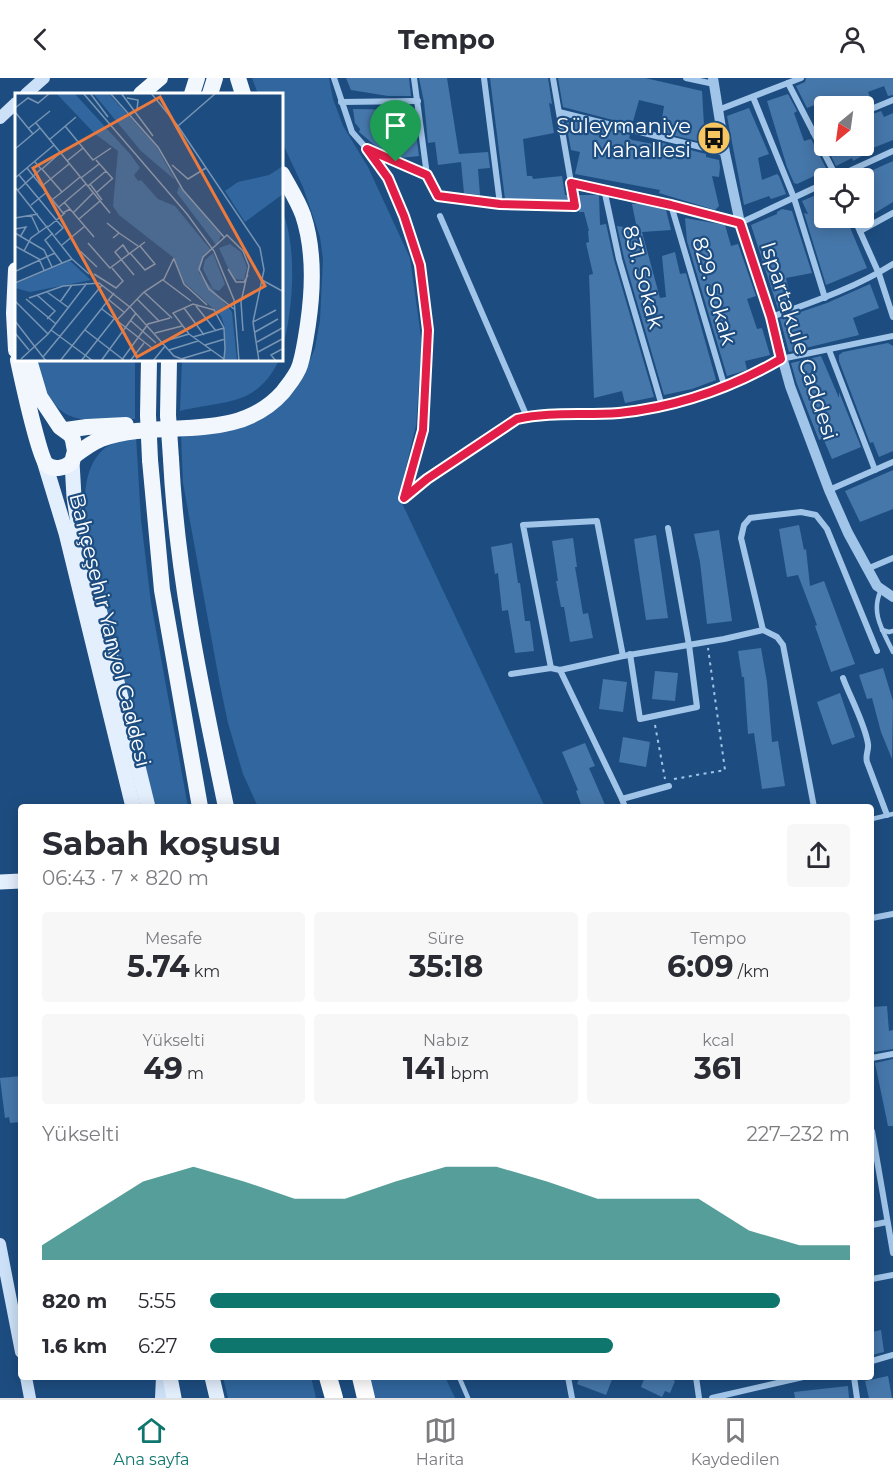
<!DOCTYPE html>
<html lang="tr">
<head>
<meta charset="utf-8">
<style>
	body { margin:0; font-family:Montserrat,sans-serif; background:#f7f7f7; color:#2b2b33; height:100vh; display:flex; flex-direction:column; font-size:22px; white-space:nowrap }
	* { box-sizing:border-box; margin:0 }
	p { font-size:20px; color:#7c7c81 }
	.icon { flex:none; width:33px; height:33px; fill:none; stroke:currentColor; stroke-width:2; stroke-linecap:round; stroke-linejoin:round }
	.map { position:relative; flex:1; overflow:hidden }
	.drawer { position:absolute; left:18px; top:726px; width:856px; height:576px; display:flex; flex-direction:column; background:#fff; border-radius:6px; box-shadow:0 3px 15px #0003 }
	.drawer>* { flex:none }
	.needle { width:39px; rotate:209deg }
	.tools { position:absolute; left:814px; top:18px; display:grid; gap:12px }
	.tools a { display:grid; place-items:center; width:60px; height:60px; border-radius:6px; background:#fff; box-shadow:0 3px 15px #0003; font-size:30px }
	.pin { position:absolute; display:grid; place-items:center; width:51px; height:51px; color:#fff; margin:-62px -26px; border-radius:50% 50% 50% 0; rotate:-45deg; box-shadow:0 0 6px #0007 }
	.pin .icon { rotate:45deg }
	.round { display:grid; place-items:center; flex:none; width:63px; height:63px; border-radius:6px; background:#f7f7f7 }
	.summary { display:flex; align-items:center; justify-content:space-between; height:102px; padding:0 24px }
	h1 { font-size:33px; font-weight:700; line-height:45px }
	.figures { display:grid; grid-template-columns:repeat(3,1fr); gap:9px; height:102px; padding:6px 24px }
	.figures div { display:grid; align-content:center; border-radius:6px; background:#f7f7f7; text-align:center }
	.figures b { font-size:30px; font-weight:700 }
	.figures small { font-size:16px; font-weight:400 }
	.figures p { font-size:16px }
	.chart { height:168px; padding:12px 24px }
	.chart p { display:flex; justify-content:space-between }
	.chart svg { width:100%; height:108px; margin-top:6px; fill:#0f766e; opacity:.7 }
	ul { padding:0 24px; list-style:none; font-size:20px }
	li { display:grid; grid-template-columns:96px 72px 1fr; align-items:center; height:45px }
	li i { height:15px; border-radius:8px; background:#0f766e }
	header { display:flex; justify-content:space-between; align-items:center; height:78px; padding:0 24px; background:#fff; font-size:27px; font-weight:700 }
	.dock { display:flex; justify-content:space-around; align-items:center; height:84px; border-top:2px solid #e1e1e2; background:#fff; font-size:16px; color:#7c7c81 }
	.dock a { display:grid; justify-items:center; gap:3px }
	.dock .current { color:#0f766e }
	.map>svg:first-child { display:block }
	.green { fill:#31679e }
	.building { fill:#4677aa }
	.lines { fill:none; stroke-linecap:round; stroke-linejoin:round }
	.path { stroke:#a1c5e9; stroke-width:2; stroke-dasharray:3 4.5; stroke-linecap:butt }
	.service { stroke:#a1c5e9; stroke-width:4.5 }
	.minor { stroke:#a1c5e9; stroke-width:6 }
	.tertiary { stroke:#a1c5e9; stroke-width:10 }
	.secondary { stroke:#cce1f7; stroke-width:12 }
	.primary { stroke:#e4effe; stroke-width:15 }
	.trunk { stroke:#f2f7fe; stroke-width:16 }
	.motorway { stroke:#fff; stroke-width:18 }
	.trunk-bridge { stroke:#f2f7fe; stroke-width:16 }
	.route-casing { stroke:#fff; stroke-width:12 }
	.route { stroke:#e11d48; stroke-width:8 }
	.labels { text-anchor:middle; stroke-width:4.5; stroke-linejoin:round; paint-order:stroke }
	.poi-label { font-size:21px; fill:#fff; stroke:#1d4d80; text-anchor:end }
	.street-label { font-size:21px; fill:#fff; stroke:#1d4d80 }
	.inset-road { fill:none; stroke:#7794b3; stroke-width:1.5 }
	.view { fill:#ed7a3d; fill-opacity:0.15; stroke:#ed7a3d; stroke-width:3 }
	.inset-edge { fill:none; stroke:#fff; stroke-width:3 }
</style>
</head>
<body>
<header><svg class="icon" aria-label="back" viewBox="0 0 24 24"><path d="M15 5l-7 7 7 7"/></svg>Tempo<svg class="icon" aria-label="person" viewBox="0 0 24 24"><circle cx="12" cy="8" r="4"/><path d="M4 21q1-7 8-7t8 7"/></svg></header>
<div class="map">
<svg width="893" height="1320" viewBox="0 0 893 1320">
	<rect width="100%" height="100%" fill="#1d4d80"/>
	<g class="green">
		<polygon points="252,0 329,0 333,21 343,48 368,89 410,180 422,266 416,347 404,398 401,423 545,729 258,729 243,696 228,645 220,607 183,405 181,356 225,352 306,292 315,270 320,242 323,181 320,159 303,109 282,64 282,16 258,16"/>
		<path d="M282 131C298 174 293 230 282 273Z"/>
		<path d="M35 282H135V341C118 341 88 344 73 339 52 333 39 302 35 282Z"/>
		<path d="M182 282H279C256 330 223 322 180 333Z"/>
		<path d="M136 359 141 442 151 525 188 729H153L85 446C84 421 83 388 105 370 114 364 125 362 136 359Z"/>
		<polygon points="223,1299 311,1299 316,1320 228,1320"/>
		<polygon points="368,1299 445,1299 455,1320 374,1320"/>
	</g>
	<g class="building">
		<polygon points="346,0 409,0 411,18 388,18 351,12"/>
		<polygon points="419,0 447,0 459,76 488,74 490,90 478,91 480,117 464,115 461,84 438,87 435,64 428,65 424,24"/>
		<polygon points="490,0 548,0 552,26 549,25 554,55 523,61 527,98 532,98 533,101 562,98 565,117 568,117 569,123 505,121"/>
		<polygon points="558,0 645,0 702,13 705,65 660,54 664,28 639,22 632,47 563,29"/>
		<polygon points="806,0 893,0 893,17 888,18 884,8 868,14 872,25 864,28 864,25 855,28 832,28 830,21 807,30 796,8 805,4"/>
		<polygon points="788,16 797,33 794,35 804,63 811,61 827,92 797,106 794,105 787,89 767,23"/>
		<polygon points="749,30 769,76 758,80 762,102 777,96 779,98 786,116 771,121 769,118 744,127 727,38"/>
		<polygon points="353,31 413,32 419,78 400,80 378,70 359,54 360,51 355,45"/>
		<polygon points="881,33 884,39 893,35 893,62 868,72 869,74 853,83 852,80 836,88 826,68 864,68 864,39"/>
		<polygon points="569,42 630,57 629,60 632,62 658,67 659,64 706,76 706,79 719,82 720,89 719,99 712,98 719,128 715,132 659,115 660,112 575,96 580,74 571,72 566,45"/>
		<polygon points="893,83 893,124 875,135 860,141 860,140 864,140 864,96"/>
		<polygon points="825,113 825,140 849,140 851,146 849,147 867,190 826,207 804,135 808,136 802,123"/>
		<polygon points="578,117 599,117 600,147 606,146 614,182 654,319 625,325 622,313 594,320 589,197 593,196 586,165 589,164 588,153 589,153 584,134 579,134 580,128"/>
		<polygon points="632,126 642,126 666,132 671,152 642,154 660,220 666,219 662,178 675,174 680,196 686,195 716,302 692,311 664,317 624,180 617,148 637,151"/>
		<polygon points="782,131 792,133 812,195 786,200 792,226 778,231 751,147 777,136 777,134"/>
		<polygon points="685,140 725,147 731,168 738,166 756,218 747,221 757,251 762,250 770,277 745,283 747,292 727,298 687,163"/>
		<polygon points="870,206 879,230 853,240 859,257 789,274 780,241 827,225"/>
		<polygon points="888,265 893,268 893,373 879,379 873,364 870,365 839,283 839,277 843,274"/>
		<polygon points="821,278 839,320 839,314 861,369 832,381 823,360 819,362 797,306 791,285"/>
		<polygon points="893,392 893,431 860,444 845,413"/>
		<polygon points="799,447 804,472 806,471 810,508 824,503 855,586 831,594 815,548 817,547 798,497 787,499 779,451"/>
		<polygon points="719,452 732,543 707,546 700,484 694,456"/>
		<polygon points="656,457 668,540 646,542 634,461"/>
		<polygon points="573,460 577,489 575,489 583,536 588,535 593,560 570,564 564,529 561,529 556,503 558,503 552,463"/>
		<polygon points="512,465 518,505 520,505 525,543 530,543 534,573 515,575 508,532 502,533 498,495 495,496 491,469"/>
		<polygon points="761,570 767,604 772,664 778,663 785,708 762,711 754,655 748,656 744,599 742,599 738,573"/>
		<polygon points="883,590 893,623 892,681 881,654 872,620 867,621 859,597"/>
		<polygon points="655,593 678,595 675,623 652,621"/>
		<polygon points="603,601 627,604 623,634 599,631"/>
		<polygon points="840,615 855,659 832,667 817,624"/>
		<polygon points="623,659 650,664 646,689 619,684"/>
		<polygon points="585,665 595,688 589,690 606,729 582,729 576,713 578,712 562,674"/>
		<polygon points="887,928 889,953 893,952 893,971 874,974 872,929"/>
		<polygon points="893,981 893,1048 888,1048 875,985"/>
		<polygon points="21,998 21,1044 10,1045 9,1039 5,1040 0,1000"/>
		<polygon points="881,1252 884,1274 872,1277 872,1254"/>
		<polygon points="888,1298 892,1320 869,1320 865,1303"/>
		<polygon points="580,1299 613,1299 606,1317 577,1306"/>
		<polygon points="645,1299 667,1299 675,1303 670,1315 665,1313 662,1319 641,1309"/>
		<polygon points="848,1308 849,1320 795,1320 794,1314"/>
	</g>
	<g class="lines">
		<g class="path">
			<polyline points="655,647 665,701"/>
			<polyline points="674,701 725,692 708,570"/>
		</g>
		<g class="service">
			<path d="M881 512C870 535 883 553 893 574"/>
			<polyline points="882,552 889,554 893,553"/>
			<polyline points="872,741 893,736"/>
			<polyline points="459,1299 468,1320"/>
		</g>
		<g class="minor">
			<polyline points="334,0 352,54 367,71 427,97"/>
			<polyline points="414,0 427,97 438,118 500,126 575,128 553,0"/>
			<polyline points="484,0 500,126"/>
			<polyline points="686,0 714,6"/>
			<polyline points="788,5 837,100"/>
			<polyline points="753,19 794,120 825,220"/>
			<polyline points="341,24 418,23"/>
			<polyline points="718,32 801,0"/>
			<polyline points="559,34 725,75"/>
			<polyline points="864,34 893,22"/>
			<polyline points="813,54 825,50"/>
			<polyline points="367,71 388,100 404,138 420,187 428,252 423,352 404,419"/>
			<polyline points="834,100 893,73"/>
			<polyline points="571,105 604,111 619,181 662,328"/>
			<polyline points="604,111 740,145 825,105"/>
			<polyline points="671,127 725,310"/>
			<polyline points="440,138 527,339"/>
			<polyline points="854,140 879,196 893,239"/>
			<polyline points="860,153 893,135"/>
			<path d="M771 239C813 224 855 210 893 186"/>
			<polyline points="829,272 875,392"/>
			<polyline points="829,412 893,384"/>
			<polyline points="404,420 427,401 517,341 533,337 619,335 662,328 725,310 750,299 781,281 893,258"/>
			<polyline points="867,491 893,480"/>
			<polyline points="763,552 741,460 744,447 750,440 801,434 816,437 827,451 877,573"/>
			<polyline points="630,576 640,641 697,629 689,567 668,450"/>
			<polyline points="551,590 523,447 597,443 623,578"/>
			<polyline points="560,592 622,721"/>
			<polyline points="511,596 551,590 560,592 623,578 724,561 763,552 777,559 783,567 814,729"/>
			<path d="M843 600C850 619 865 646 868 666 869 672 865 677 867 684L887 737"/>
			<polyline points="625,729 622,721 669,708"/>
			<polyline points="872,840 893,836"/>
			<polyline points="872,980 893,976"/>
			<polyline points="872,1053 893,1175"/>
			<polyline points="872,1147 887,1144"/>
			<polyline points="872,1201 893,1197"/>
			<polyline points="872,1283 893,1277"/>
			<polyline points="568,1299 572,1320"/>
			<polyline points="696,1299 699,1320"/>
			<polyline points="854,1299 857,1320"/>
			<polyline points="712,1320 803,1299"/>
		</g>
		<polyline class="tertiary" points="713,0 725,75 740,145 771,239 790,308 829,412 848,455 877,508 893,519"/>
		<g class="secondary">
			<polyline points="26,16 44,0"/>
			<polyline points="0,40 16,25"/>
			<polyline points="0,1166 21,1274"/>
			<polyline points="26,1299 30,1320"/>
			<polyline points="161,1320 162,1299"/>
		</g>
		<g class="primary">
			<polyline points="72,384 74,419 78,446 148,729"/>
			<polyline points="45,386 66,455 133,729"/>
			<polyline points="0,804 21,803"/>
			<polyline points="170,1299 174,1320"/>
			<polyline points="212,1299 217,1320"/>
		</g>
		<g class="trunk">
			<polyline points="238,0 243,16"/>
			<polyline points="141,16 160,0"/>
			<polyline points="192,16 197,0"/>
			<polyline points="210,16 215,0"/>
			<polyline points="16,192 14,235 16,272"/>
			<path d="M18 282C21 296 40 382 46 386 54 393 65 390 72 384L75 373 73 362 71 357 60 349 40 319 29 282"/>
			<polyline points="148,337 149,282"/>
			<polyline points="168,337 169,282"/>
			<polyline points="66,352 87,349 126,347"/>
			<path d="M74 378C83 371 91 365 101 361 161 339 235 368 283 314 289 306 297 297 300 287 304 274 306 259 308 246 313 212 314 170 303 137 298 123 289 109 282 96"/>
			<path d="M171 381C177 499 202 614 226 729"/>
			<polyline points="150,382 162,512 200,729"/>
		</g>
		<g class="motorway">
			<polyline points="328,1299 334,1320"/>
			<polyline points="361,1299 366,1320"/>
		</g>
		<g class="trunk-bridge">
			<polyline points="148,337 150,382"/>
			<polyline points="168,337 171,381"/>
		</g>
	</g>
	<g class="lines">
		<defs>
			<path id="route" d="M367 71 427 97 438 118 500 126 575 128 571 105 671 127 740 145 771 239 781 281C731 310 677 329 619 335 585 338 551 333 517 341L427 401 404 420 423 352 428 252 420 187 404 138 388 100Z"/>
		</defs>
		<use href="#route" class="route-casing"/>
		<use href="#route" class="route"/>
	</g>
	<defs>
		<symbol id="bus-disc" viewBox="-11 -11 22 22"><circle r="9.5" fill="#f8c660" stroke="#1d4d80"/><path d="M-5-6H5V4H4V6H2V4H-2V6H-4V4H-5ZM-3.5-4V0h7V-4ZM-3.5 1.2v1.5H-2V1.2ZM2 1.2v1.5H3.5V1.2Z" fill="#111"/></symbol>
	</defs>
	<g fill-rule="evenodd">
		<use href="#bus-disc" x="695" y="41" width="38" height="38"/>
	</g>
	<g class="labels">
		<g class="poi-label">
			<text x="691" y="55">Süleymaniye<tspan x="691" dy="24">Mahallesi</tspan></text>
		</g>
		<g class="street-label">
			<text transform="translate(643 199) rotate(75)" y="7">831. Sokak</text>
			<text transform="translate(714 213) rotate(74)" y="7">829. Sokak</text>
			<text transform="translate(799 263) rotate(72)" y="7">Ispartakule Caddesi</text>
			<text transform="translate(110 552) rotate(76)" y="7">Bahçeşehir Yanyol Caddesi</text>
		</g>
	</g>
	<g transform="translate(15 15)">
		<rect width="268" height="268" fill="#1d4d80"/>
		<path d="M41 0H59L116 62 125 75 119 82 123 88 126 87 143 106 160 113 196 157 190 161 184 180 217 219 222 268H210V235L206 223 169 189 159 165 104 122 98 113 103 58 79 40ZM78 0H93L141 53 160 87 126 58ZM268 73V101L230 129 210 98 223 89 254 82ZM164 93 206 142 202 153 162 100ZM215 151 226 159 232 174 229 187 218 186 204 155ZM198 160 210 191 204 198 198 196 188 176 190 167ZM55 168 76 187 15 199 0 195V191Z" fill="#31679e"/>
		<path class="inset-road" d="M68 0 172 121 199 158 219 207 224 268M75 0 93 24M95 0 143 54 168 97 209 144M106 0 138 43M136 0 163 33 245 155 249 177 238 229 244 268M112 5 123 7 122 17M0 15 13 5 23 10 35 0M0 19 18 41M21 30 95 120M50 33 78 67 96 55M163 33 201 0M14 35 35 18M34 47 61 24M0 56 25 35M81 67 98 86M52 68 68 55M157 72 173 86 191 75M12 75 48 120 55 116M27 76 47 99 38 106M27 76 45 60M4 82 48 135 40 142M0 85 39 52M66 85 84 71M75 91 87 107M27 93 54 71M73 93 91 78M0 94 57 166 74 181M3 97 26 76 20 69M47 99 65 84M81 100 98 85M49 109 79 144M16 112 32 99M44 114 71 91M58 120 78 100M16 122 24 139M0 125 23 121M64 126 85 108M92 130 104 140 98 145M33 134 50 120M0 136 11 134 5 144M0 140 29 157 37 174M38 140 30 147 47 170M104 140 123 153M73 150 95 175 130 149M47 152 70 133M0 153 24 166 29 177M9 158 16 145 33 133M65 158 82 174M115 160 130 177 140 171 125 153M114 161 108 152 100 159 119 182M159 166 169 191 192 212M213 176 221 189H229L233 182M1 178 40 160M79 181 101 195 108 188 97 175M148 187 176 208M247 187 269 199M0 190 57 166M32 199 54 215M129 199 157 225M22 202 40 218 32 226M14 205 48 193 84 190 116 215 159 263 172 268M11 206 41 231M122 206 144 228M94 207 110 220M0 208 33 241M45 209 57 192M181 213 201 238M169 215 189 242M87 216 137 255M219 216 194 196 184 176 188 164 212 142 228 158 234 173 226 209 228 238M115 227 141 250M0 228 31 268M101 228 129 199 149 186 159 165M238 229 261 217M36 237 78 268M70 237 110 268M240 239 263 226M0 240 14 257M140 240 167 233M178 244 209 235M147 249 174 241M242 249 269 234M190 252 210 246M154 257 183 248M243 259 269 245M28 264 87 192M6 266 33 241 72 190M166 266 196 257M45 268 99 200M66 268 99 226M86 268 121 220M106 268 133 231 155 225M115 268 129 250M138 268 150 253M209 268V266L210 256 209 235 199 217 178 211 158 220 174 241 209 266M261 268 256 262 269 255"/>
		<path class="view" d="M145 4 250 193 122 264 18 75Z"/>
		<rect width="268" height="268" class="inset-edge"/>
	</g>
</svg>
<div class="tools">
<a><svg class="needle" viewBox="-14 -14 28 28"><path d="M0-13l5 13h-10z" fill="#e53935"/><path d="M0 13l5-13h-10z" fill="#7c7c81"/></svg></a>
<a><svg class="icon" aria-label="locate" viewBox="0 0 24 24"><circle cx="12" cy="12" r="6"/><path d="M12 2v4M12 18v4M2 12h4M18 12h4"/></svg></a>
</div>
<div class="pin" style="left:396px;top:84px;background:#1e9e55"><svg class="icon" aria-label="arrive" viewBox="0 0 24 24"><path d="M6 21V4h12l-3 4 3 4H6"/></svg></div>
<section class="drawer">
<div class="summary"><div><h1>Sabah koşusu</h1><p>06:43 · 7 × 820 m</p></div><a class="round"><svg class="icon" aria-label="share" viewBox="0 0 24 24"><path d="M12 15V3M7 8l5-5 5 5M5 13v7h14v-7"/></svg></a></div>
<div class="figures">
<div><p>Mesafe</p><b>5.74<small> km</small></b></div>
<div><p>Süre</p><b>35:18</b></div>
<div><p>Tempo</p><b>6:09<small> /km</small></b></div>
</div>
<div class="figures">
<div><p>Yükselti</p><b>49<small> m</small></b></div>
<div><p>Nabız</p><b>141<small> bpm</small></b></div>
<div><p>kcal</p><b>361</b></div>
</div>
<div class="chart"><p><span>Yükselti</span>227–232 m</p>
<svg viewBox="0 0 160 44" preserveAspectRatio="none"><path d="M0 44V38L10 25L20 12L30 6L40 12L50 19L60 19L70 12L80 6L90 6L100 12L110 19L120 19L130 19L140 32L150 38L160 38V44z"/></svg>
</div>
<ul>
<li><b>820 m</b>5:55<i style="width:89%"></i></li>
<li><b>1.6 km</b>6:27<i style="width:63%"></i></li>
</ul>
</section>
</div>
<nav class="dock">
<a class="current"><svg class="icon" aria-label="home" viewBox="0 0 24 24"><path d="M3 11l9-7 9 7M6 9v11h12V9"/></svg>Ana sayfa</a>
<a><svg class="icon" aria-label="map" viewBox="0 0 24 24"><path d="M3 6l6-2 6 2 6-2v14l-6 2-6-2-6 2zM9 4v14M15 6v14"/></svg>Harita</a>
<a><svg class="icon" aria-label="saved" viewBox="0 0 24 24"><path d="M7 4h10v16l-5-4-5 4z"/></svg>Kaydedilen</a>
</nav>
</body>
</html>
